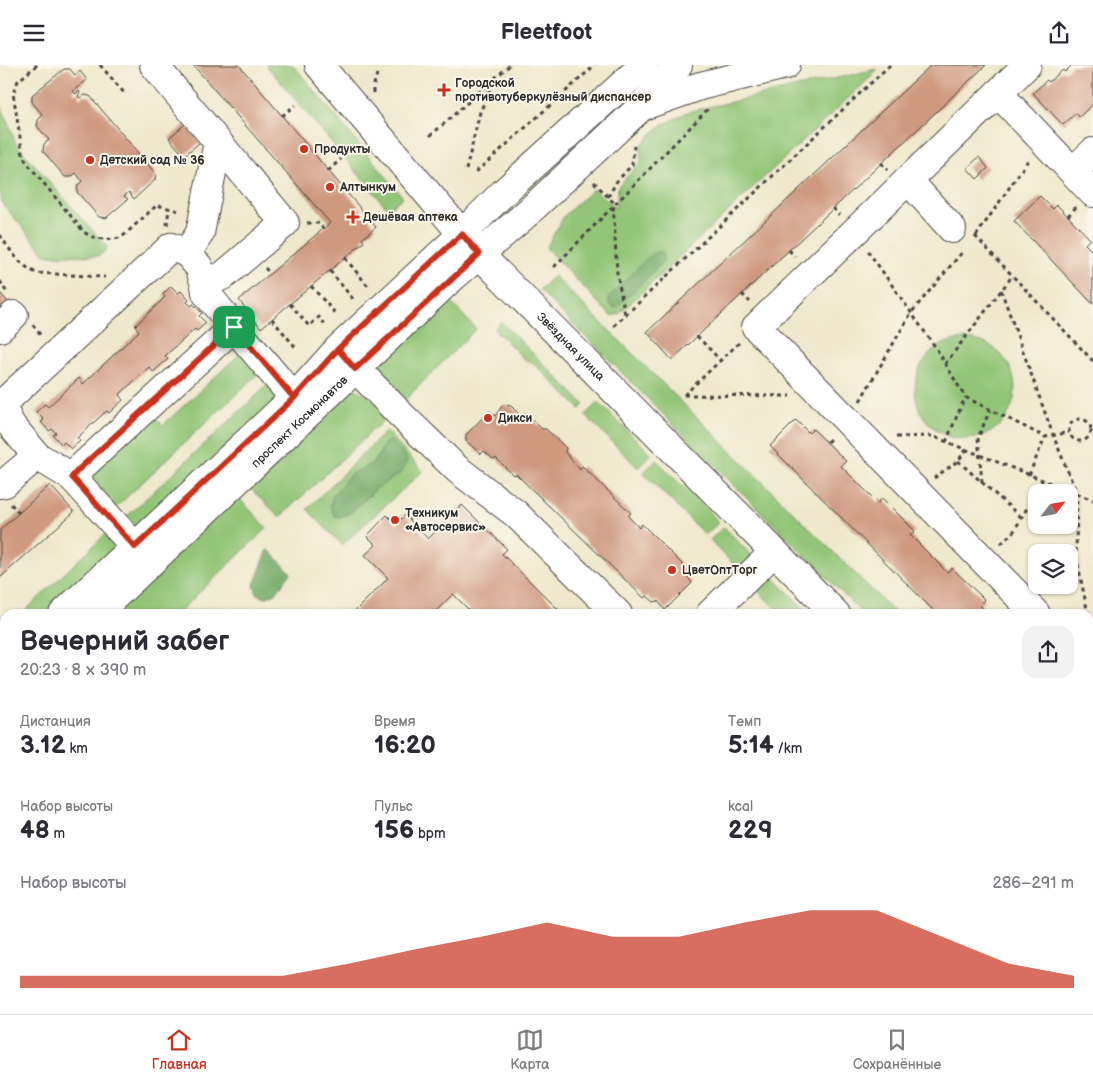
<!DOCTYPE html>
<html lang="ru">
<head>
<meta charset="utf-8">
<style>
	body { margin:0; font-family:"Balsamiq Sans",sans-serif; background:#f2f2f3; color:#2b2b33; height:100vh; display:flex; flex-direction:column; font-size:19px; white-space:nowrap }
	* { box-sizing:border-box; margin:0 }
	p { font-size:16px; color:#7c7c81 }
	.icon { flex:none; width:28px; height:28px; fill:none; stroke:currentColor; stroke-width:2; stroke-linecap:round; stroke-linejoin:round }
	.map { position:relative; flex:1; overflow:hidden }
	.drawer { position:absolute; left:0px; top:544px; width:1094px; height:406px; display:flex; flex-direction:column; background:#fff; border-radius:15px 15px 0 0; box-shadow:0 1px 4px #0004 }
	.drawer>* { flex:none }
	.needle { width:32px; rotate:59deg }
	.tools { position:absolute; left:1028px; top:419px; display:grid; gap:10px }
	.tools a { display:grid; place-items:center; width:50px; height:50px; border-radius:10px; background:#fff; box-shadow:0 1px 4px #0004; font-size:25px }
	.pin { position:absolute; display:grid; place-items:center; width:42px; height:42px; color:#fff; margin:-21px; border-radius:10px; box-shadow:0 2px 8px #0006 }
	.round { display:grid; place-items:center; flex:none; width:52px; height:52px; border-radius:15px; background:#f2f2f3 }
	.overview { display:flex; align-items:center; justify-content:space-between; height:85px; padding:0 20px }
	h1 { font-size:28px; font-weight:700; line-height:38px }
	.figures { display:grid; grid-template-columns:repeat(3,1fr); gap:8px; height:85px; padding:5px 20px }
	.figures div { display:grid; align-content:center }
	.figures b { font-size:25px; font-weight:700 }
	.figures small { font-size:14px; font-weight:400 }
	.figures p { font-size:14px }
	.chart { height:140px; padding:10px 20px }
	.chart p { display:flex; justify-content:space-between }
	.chart svg { width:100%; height:90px; margin-top:5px; fill:#c8321e; opacity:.7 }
	header { display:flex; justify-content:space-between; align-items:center; height:65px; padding:0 20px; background:#fff; font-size:22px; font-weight:700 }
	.menu { display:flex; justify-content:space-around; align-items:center; height:70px; border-top:1px solid #e1e1e2; background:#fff; font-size:14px; color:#7c7c81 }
	.menu a { display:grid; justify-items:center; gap:2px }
	.menu .selected { color:#c8321e }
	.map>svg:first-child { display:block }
	.green { fill:#92c577; stroke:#5e7851; fill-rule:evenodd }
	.forest { fill:#75aa68; stroke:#506a4a }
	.building { fill:#cf9980 }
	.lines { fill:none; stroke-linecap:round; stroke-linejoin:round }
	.minor-casing { stroke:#484743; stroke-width:30 }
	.major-casing { stroke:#484743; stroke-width:30 }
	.path { stroke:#484743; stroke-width:3; stroke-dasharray:4 4; stroke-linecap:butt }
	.minor { stroke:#fff; stroke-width:28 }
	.major { stroke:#fff; stroke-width:28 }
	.route-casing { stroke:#fff; stroke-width:10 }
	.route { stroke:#c8321e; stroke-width:6 }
	.poi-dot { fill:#c8321e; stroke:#fbf7ec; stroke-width:2 }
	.labels { text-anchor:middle; stroke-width:4; stroke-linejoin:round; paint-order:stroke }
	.poi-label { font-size:12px; font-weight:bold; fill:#2b2b2b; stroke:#fbf7ec; text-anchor:start }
	.street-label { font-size:12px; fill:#2b2b2b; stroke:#fbf7ec }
</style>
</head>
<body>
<header><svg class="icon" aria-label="menu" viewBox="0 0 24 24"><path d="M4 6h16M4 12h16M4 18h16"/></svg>Fleetfoot<svg class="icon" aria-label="share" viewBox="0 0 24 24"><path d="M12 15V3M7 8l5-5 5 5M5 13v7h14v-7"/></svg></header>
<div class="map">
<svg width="1093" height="949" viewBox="0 0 1093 949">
	<rect width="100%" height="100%" fill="#fbf7ec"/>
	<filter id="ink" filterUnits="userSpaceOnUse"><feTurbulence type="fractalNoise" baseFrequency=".02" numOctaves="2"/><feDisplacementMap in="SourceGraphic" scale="10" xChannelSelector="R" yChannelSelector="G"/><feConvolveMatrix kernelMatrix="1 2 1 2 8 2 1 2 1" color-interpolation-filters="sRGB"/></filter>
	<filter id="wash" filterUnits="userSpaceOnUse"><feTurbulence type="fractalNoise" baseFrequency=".0096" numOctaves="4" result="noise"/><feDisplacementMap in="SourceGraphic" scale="20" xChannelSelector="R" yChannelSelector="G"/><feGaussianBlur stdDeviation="1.12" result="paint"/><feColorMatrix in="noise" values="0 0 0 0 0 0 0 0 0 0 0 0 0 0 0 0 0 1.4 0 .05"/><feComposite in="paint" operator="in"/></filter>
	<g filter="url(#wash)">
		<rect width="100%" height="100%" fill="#efe8cc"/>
		<g class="green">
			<polygon points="266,0 293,0 403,132 388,144"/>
			<polygon points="877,4 875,8 619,249 611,251 546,183 564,151 593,124 616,143 618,121 641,97 641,80 658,63 687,47"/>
			<polygon points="0,37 16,79 108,183 99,191 46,190 0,136"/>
			<polygon points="554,211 896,549 863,549 539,225"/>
			<polygon points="448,234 476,264 401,339 371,304"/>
			<polygon points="501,257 584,339 580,344 530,295 527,297 494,264"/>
			<circle cx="965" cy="324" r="50"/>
			<polygon points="245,284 262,305 113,445 82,411 150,347 163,360"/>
			<polygon points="271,317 280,332 138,463 131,461 123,455"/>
			<polygon points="352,322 369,332 388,351 280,452 251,424 250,419"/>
			<polygon points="598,337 651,389 638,403 585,350"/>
			<path d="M386 366 423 406 342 480 307 444ZM385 378 402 407 377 423 360 440 345 451 351 409C369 403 377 396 385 378Z"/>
			<polygon points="656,395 719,457 705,470 643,408"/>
			<polygon points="236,430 267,463 177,549 110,549"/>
			<polygon points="724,462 751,490 747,500 741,507 710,475"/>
			<polygon points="110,465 115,476 116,484 47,549 22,549"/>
			<polygon points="770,509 809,549 781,549 753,521"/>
			<polygon points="270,945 334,945 338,949 274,949"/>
		</g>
		<g class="forest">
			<polygon points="656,187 662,187 664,196 616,243 609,239 609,232 650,190"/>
			<polygon points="390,375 405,390 407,396 402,407 377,423 350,447 340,452 335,451 330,441 333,430 351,409 371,400 381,387 385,378"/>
			<polygon points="268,484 291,508 276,528 265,533 257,529 254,520"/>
		</g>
		<g id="blocks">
			<g class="building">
				<polygon points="193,0 239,0 376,162 362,174 364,177 261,263 239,235 330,158"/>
				<polygon points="931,0 986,0 672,295 647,267"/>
				<polygon points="1072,0 1093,0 1093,39 1079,52 1076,48 1063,60 1033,28 1047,15 1049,17 1063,5 1065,7"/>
				<polygon points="64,4 70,4 75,10 80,6 87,15 73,26 76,29 79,26 80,28 78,31 80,33 84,30 90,31 156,109 155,115 134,134 129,127 124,131 128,134 106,153 99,152 77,127 78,120 82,116 76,108 71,112 65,112 43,86 44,79 49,75 37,61 38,55 43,50 32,37 32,30"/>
				<polygon points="185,59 200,77 184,91 169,73"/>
				<polygon points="979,92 988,103 977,114 967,103"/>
				<polygon points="1040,131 1053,144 1057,140 1090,174 1085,179 1093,187 1093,239 1014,156"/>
				<polygon points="171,221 178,228 181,226 189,235 187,237 191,241 193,239 202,248 199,251 206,258 197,266 195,264 165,291 168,294 153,307 149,302 119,330 123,335 109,348 107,346 103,349 77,373 80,376 71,384 64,377 62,380 53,370 56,368 52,364 49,366 41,357 44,355 36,347 45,339 48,342 79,313 83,319 139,266 135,261 165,232 163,229"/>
				<polygon points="0,228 11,240 0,251"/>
				<polygon points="503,340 511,341 522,352 525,348 542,364 546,364 566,383 565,387 580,405 582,401 631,448 628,451 639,463 642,459 688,505 686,509 692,518 665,545 658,536 654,537 647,531 644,533 516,409 513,410 496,393 493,394 484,386 481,389 466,376 466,370 489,346 495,351"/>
				<polygon points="796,355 809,368 813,364 846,396 841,401 878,438 882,433 915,466 910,470 947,507 952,503 985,535 980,540 988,549 937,549 770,381"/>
				<polygon points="50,420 74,447 0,513 0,465"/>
				<polygon points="462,440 507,484 502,489 563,549 473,549 453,529 433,549 352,549 388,513 365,490 376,480 367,471 387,450 396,459 405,450 428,474"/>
				<polygon points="0,925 5,930 5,945 20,945 24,949 0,949"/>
				<polygon points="1093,928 1093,949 1013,949 1009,945 1089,945 1089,932"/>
				<polygon points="509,945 536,945 540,949 505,949"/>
				<polygon points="806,945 833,945 837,949 802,949"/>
			</g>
		</g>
	</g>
	<g filter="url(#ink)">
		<use href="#blocks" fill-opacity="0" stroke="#484743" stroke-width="1"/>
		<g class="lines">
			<defs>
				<g id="minor">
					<polyline points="154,0 285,158 224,210 205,219"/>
					<path id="s1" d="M319 0 479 189 836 549"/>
					<polyline points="1027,0 756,262 1036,549"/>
					<polyline points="998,28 1093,128"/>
					<polyline points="643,41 700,21 786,0"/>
					<polyline points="1073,106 1093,87"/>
					<polyline points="908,115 952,164"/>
					<polyline points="187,188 200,168 218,77"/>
					<polyline points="0,263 14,250"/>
					<polyline points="344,291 399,348 457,404 516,449 618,549"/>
					<polyline points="37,391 11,360 1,340 171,182 187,188 199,202 205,219 206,228 234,262"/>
					<polyline points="72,412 78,405 234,262 294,333"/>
					<polyline points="0,419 5,418 37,391 72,412 146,494"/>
					<polyline points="63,549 294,333 338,284 462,169 504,127 644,0"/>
					<path id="s2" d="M96 549 444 220 525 150 641 42 678 0"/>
					<polyline points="710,549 774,487"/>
					<polyline points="1089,602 1093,607"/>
					<polyline points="0,608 5,603"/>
					<polyline points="1089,625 1093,629"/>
					<polyline points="0,641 5,636"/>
					<polyline points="1089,802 1093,806"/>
					<polyline points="1089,892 1093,893"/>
					<polyline points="373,949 377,945"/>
					<polyline points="435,949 439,945"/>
				</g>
				<g id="major">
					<polyline points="0,703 5,708"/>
					<polyline points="0,783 5,788"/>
					<polyline points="160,945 164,949"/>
					<polyline points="237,945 241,949"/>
				</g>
			</defs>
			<use href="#minor" class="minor-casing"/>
			<use href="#major" class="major-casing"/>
			<g class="path">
				<path d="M37 0 18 16 13 28 23 91 27 98 84 167C94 175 111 176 122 172L157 140 179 146"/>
				<polyline points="100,0 126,30"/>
				<polyline points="373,28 373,23 377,9"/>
				<polyline points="282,51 295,40"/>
				<polyline points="430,71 493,15"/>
				<polyline points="881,98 888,105"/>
				<polyline points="466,105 480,47 495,13 510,0"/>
				<polyline points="328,106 341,94"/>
				<polyline points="476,107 595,0"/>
				<polyline points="594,117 613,137 617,208 625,250"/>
				<polyline points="608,132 617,116 632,100 634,81"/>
				<polyline points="833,143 839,150"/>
				<polyline points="1068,151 1076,142"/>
				<polyline points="307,158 319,158 323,164"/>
				<polyline points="167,160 169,143"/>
				<path d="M0 170C9 184 21 202 37 208L105 212"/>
				<polyline points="975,171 1093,296"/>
				<polyline points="976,171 1029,94"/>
				<polyline points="789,185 795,192"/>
				<polyline points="868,186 936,283 965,332 1045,372 1069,367"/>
				<polyline points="345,193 368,221"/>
				<polyline points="554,202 708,44"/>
				<polyline points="265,203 270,209"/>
				<polyline points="330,206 353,234"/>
				<polyline points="0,216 7,228"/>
				<polyline points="311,221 336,249"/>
				<polyline points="1001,225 1053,370 1077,429 1076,490 1088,549"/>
				<polyline points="742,229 750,237"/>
				<polyline points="290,239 309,261 319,252 325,259"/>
				<polyline points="272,254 297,284"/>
				<polyline points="33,260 41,271"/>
				<polyline points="614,261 890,0"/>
				<polyline points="697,271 720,295"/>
				<polyline points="945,299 1013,210"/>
				<polyline points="684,330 790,331"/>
				<polyline points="684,330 739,278"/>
				<polyline points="860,336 911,248 964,185"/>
				<circle cx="1080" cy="365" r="11"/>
				<polyline points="896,372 932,371 1093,435"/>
				<polyline points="827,377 832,372"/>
				<polyline points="946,377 965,332"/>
				<polyline points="958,396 1022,453"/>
				<polyline points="1029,410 1045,372"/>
				<polyline points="934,413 958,396 966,385"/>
				<polyline points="982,417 978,373 990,345"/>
				<polyline points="11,439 19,448"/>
				<polyline points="1001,479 1014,466 1043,415"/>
				<polyline points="1089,551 1093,571"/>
				<polyline points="0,844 5,849"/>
				<polyline points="0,858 5,853"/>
				<polyline points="740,949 745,945"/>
			</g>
			<use href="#minor" class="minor"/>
			<use href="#major" class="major"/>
		</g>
	</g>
	<g class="lines" filter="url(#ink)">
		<defs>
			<polyline id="route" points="234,262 78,405 72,412 135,482 294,333 338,284 462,169 479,189 355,304 338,284 294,333 234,262"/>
		</defs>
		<use href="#route" class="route-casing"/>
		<use href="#route" class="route"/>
	</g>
	<g class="poi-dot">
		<path d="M441.5 17.5h5v5h5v5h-5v5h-5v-5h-5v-5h5z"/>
		<circle cx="304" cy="84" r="5"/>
		<circle cx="90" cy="95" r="5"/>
		<circle cx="330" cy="122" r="5"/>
		<path d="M350.5 144.5h5v5h5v5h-5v5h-5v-5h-5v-5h5z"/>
		<circle cx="488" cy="353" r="5"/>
		<circle cx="395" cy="455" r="5"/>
		<circle cx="672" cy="505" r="5"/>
	</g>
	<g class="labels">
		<g class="poi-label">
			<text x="455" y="22">Городской<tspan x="455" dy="14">противотуберкулёзный диспансер</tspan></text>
			<text x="314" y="88">Продукты</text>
			<text x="100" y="99">Детский сад № 36</text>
			<text x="340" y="126">Алтынкум</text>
			<text x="363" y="156">Дешёвая аптека</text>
			<text x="498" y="357">Дикси</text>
			<text x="405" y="452">Техникум<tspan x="405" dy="14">«Автосервис»</tspan></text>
			<text x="682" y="509">ЦветОптТорг</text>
		</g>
		<g class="street-label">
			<text dy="4" stroke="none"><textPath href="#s1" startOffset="378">Звёздная улица</textPath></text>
			<text dy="4" stroke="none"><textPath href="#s2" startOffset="280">проспект Космонавтов</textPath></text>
		</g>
	</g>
</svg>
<div class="tools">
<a><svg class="needle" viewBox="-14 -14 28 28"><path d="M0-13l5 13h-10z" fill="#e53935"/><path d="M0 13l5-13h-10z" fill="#7c7c81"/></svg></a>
<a><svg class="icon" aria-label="layers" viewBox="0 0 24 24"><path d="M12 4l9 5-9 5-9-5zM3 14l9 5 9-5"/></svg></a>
</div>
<div class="pin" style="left:234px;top:262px;background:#1e9e55"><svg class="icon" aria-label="arrive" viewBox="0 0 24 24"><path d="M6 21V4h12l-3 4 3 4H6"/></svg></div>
<section class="drawer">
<div class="overview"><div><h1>Вечерний забег</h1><p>20:23 · 8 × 390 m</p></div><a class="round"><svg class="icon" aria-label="share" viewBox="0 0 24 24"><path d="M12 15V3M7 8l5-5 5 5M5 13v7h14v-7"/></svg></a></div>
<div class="figures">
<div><p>Дистанция</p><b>3.12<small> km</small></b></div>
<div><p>Время</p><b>16:20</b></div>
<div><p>Темп</p><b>5:14<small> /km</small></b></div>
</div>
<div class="figures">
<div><p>Набор высоты</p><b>48<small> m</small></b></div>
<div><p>Пульс</p><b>156<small> bpm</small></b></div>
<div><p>kcal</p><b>229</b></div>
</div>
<div class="chart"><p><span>Набор высоты</span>286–291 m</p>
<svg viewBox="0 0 160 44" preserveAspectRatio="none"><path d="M0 44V38L10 38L20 38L30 38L40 38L50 32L60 25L70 19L80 12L90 19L100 19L110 12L120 6L130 6L140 19L150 32L160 38V44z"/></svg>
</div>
</section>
</div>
<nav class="menu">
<a class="selected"><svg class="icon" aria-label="home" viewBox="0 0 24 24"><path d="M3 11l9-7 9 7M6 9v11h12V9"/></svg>Главная</a>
<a><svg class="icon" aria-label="map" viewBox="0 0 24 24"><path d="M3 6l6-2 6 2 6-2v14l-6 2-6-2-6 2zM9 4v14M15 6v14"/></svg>Карта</a>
<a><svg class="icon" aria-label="saved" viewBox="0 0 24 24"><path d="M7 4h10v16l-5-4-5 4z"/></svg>Сохранённые</a>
</nav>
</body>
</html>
